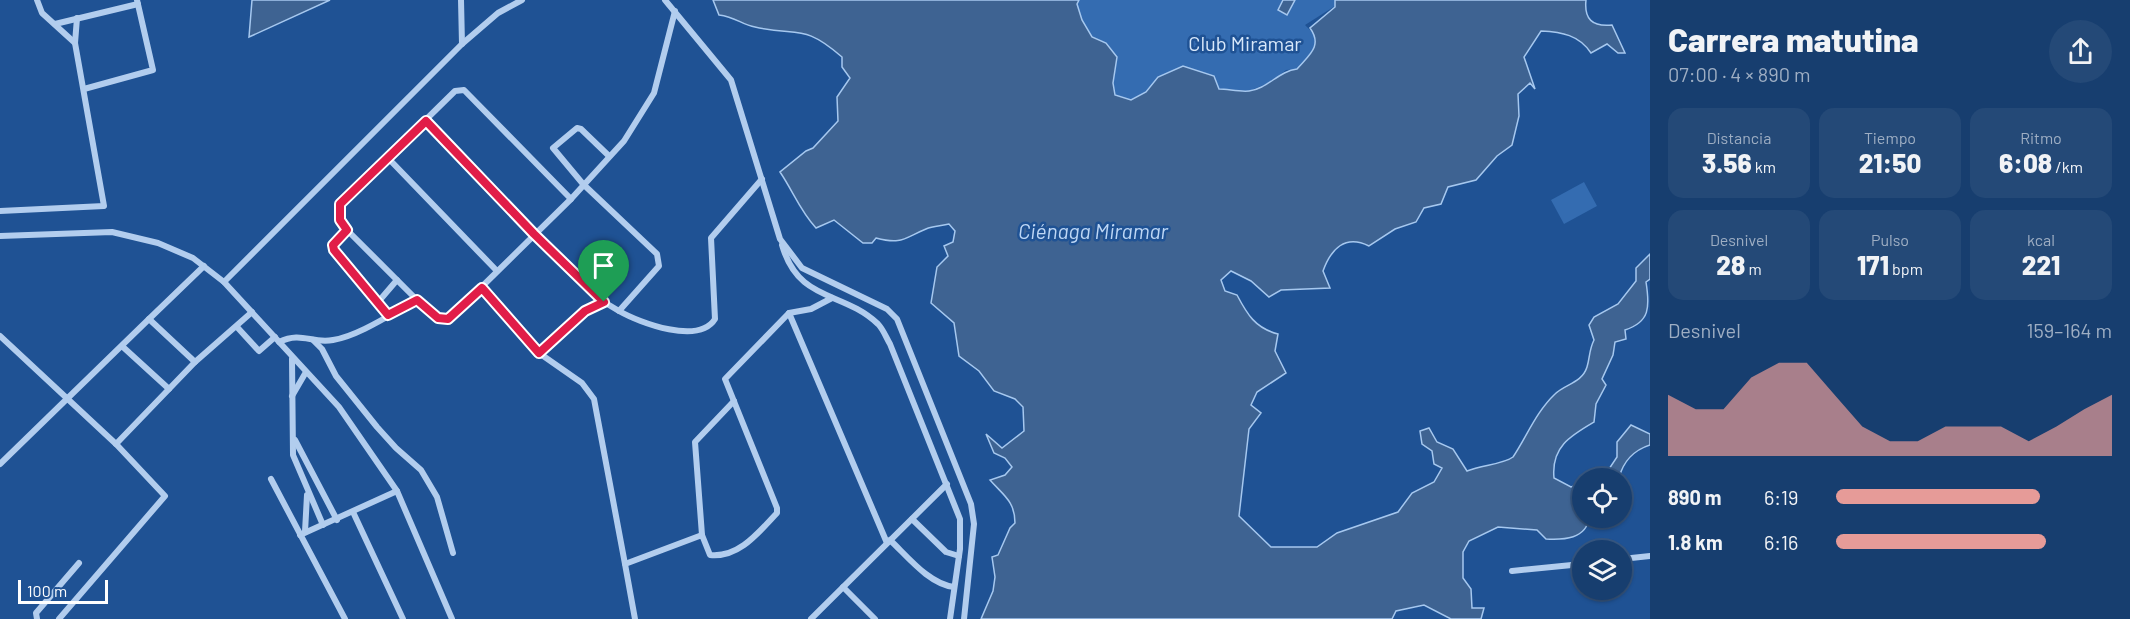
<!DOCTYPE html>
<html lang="es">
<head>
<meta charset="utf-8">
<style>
	body { margin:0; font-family:Barlow,sans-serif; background:#244977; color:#f1f3f6; height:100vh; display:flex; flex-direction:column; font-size:22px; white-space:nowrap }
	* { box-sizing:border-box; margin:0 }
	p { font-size:20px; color:#9eaec3 }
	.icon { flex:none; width:33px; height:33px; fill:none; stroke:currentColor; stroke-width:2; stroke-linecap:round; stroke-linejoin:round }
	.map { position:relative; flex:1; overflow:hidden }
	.side { display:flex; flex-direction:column; background:#173e6f; width:480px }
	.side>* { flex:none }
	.fabs { position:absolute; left:1572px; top:468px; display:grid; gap:12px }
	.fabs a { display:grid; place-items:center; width:60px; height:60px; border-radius:50%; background:#173e6f; box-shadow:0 2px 4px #0004,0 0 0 2px #365782; font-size:30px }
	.scale { position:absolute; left:18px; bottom:15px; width:90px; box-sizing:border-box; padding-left:6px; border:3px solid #fff; border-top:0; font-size:16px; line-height:21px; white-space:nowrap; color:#fff; -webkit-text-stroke:4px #1f5294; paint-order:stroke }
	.pin { position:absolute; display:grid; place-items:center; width:51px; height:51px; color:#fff; margin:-62px -26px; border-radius:50% 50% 50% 0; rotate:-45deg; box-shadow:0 0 6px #0007 }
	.pin .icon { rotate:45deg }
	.round { display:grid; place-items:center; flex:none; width:63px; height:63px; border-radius:32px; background:#244977 }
	.headline { display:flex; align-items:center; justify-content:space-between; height:102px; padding:0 18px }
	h1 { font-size:33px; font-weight:800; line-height:45px }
	.stats { display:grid; grid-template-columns:repeat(3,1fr); gap:9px; height:102px; padding:6px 18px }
	.stats div { display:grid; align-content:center; border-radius:15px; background:#244977; text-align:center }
	.stats b { font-size:26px; font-weight:800 }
	.stats small { font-size:16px; font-weight:400 }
	.stats p { font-size:16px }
	.chart { height:168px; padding:12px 18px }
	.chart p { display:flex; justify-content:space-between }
	.chart svg { width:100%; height:108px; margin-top:6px; fill:#e69b98; opacity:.7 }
	ul { padding:0 18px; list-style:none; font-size:20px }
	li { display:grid; grid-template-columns:96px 72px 1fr; align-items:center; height:45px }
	li i { height:15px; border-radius:8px; background:#e69b98 }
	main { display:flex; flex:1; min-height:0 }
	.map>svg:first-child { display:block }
	.green { fill:#346cb1 }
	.water { fill:#3e6392; stroke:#a6c8ef; stroke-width:1.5 }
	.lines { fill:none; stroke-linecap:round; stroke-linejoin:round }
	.minor { stroke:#b2cdee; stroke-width:6 }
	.route-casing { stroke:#fff; stroke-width:12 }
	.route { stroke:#e11d48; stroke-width:8 }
	.labels { text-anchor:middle; stroke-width:5; stroke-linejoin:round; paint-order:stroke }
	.park-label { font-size:20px; fill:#d8e8fa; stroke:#1f5294 }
	.water-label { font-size:21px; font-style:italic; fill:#bed7f5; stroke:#1f5294 }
</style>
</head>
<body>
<main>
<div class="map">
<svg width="1650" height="619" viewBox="0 0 1650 619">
	<rect width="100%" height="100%" fill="#1f5294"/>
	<g class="green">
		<polygon points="1079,0 1335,0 1335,6 1305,25 1316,36 1316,46 1298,69 1286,70 1271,82 1249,91 1219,89 1158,77 1146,92 1131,100 1115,96 1113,83 1117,57 1106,43 1092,37 1082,20 1077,4"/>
		<polygon points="1584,182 1597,206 1564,224 1551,200"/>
	</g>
	<g class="water">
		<polygon points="252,0 330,0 249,37"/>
		<path d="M713 0H1079L1077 4 1082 20 1092 37 1106 43 1117 57 1113 83 1115 95 1131 100 1146 92 1158 77 1183 66 1214 76 1219 89C1228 89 1239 92 1249 91 1267 89 1279 71 1297 69 1309 55 1323 46 1310 28L1335 7V0H1586C1584 19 1592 27 1612 25L1625 53H1618L1607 44 1591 53C1579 35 1562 32 1541 31L1524 57 1535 89 1530 83 1518 94 1519 116 1512 145 1497 156 1476 180 1448 187 1441 204 1424 208 1416 222 1395 229 1369 246C1345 234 1331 249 1323 271L1330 288 1281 290 1269 297 1251 281 1231 271 1221 280 1225 291 1237 295C1247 314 1255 328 1278 334L1275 351 1286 373 1257 392 1251 405 1261 413 1249 429 1239 516 1271 547H1317L1337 533 1398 512 1412 493 1434 482 1442 468 1434 464 1432 451 1422 444 1420 431 1429 428 1437 442 1453 449 1467 471C1482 465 1504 464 1513 457 1527 436 1536 412 1555 394 1565 384 1582 383 1587 367 1590 357 1589 350 1594 340L1589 325 1594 317 1618 304 1636 281V268L1650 254V279L1646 282C1650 307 1650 322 1625 330L1626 339 1615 342 1613 355 1602 379 1606 385 1596 404 1594 422C1570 436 1551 447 1554 478L1571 487 1582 483V518H1589C1586 539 1564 540 1546 539L1537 530 1498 527 1469 541 1463 552V578L1471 589 1472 608H1484L1481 619H1451L1424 605 1396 611 1392 619H981L993 591 995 577 992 557 998 555 1010 528 1015 523C1015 501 1003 495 990 480L1005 475 1012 467 1005 458 994 453 986 434 1002 448 1024 431 1023 407 1015 399 994 391 979 371 959 356 954 323 931 303 937 267 948 256 944 246 953 242 955 231 949 224C942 226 933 226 926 229 904 238 902 245 876 238L872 243H863L834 220 816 228C800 211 793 191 780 172L806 151 813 148 838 121 837 97 850 78 842 67V57C803 23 799 37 755 27 742 25 736 17 719 15Z"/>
		<polygon points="1283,0 1295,0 1287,15 1278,10"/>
		<path d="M1631 425 1650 434V445C1634 450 1623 462 1619 478H1603L1617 457V442Z"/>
	</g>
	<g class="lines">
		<g class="minor">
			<polyline points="461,0 462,44"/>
			<polyline points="665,0 731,80 780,239 802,268 887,309 897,319 971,504 974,524 964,619"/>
			<polyline points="55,24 138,4"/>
			<polyline points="75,43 77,18"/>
			<polyline points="84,89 153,70 137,0"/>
			<polyline points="426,121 534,234 604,302 619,311 659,266 657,254 583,184 553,148 577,128 581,129 609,156"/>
			<polyline points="387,157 497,271"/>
			<polyline points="0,211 104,206 75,43 42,13 37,0"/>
			<polyline points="347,230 333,245 334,250 389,315"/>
			<polyline points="0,236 112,232 158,243 193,258 224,282 339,407 397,491 452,619"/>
			<path d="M782 245C799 303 842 290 878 324 883 329 886 337 890 344L960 519V549L950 619"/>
			<polyline points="224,282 462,44 498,13 522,0"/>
			<polyline points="482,288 539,353"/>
			<path d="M417 300 347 230C341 221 337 215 340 204L455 91 464 90 571 199"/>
			<polyline points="379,301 397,280"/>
			<polyline points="604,302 585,311 539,353 582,383 594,399 625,564"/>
			<path d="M619 311C640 323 699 345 715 319L711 238 762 179"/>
			<polyline points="789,313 887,543"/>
			<polyline points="149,319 204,266"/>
			<polyline points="237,327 259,351 275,337"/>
			<polyline points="0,336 116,444 165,496 59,619"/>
			<polyline points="313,340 322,349 336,376 377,427 396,448 421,470 437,497 453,553"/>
			<path d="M279 342C302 331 311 344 333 340 359 336 394 312 417 300 427 309 438 325 452 316L571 199 624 141 654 93 675 11"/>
			<polyline points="123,347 169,389"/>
			<polyline points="292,359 293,455 323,525"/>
			<polyline points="292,396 306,372"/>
			<polyline points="295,440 337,520"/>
			<polyline points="116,444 195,362"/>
			<polyline points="0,464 149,319 195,362 252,312"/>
			<polyline points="271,479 345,619"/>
			<polyline points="353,512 403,619"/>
			<polyline points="912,519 946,552 959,556"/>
			<polyline points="305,532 307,495"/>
			<polyline points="300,535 397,491"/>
			<polyline points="702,535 695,442 734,401"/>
			<path d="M890 540C908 557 929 584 954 587"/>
			<polyline points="1622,559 1650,556"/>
			<polyline points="1512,571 1582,564"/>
			<polyline points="843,587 875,619"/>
			<polyline points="37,619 36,613 79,563"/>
			<path d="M635 619 625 564 702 535 710 555C739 558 759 532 777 513V508L725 379 789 313 811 309 832 298"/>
			<polyline points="811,619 947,484"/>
		</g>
	</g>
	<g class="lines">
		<defs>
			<polygon id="route" points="426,121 534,234 604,302 585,311 539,353 482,288 448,319 438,318 417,300 388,315 334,250 333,245 347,230 340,220 340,204"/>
		</defs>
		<use href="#route" class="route-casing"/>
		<use href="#route" class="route"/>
	</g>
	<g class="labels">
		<g class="park-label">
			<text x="1245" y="51">Club Miramar</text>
		</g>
		<g class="water-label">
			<text x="1093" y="239">Ciénaga Miramar</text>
		</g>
	</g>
</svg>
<div class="fabs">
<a><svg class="icon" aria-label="locate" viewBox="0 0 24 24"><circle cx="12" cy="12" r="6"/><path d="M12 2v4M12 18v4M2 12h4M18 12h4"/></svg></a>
<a><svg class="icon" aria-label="layers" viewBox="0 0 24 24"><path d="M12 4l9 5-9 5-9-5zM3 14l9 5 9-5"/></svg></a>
</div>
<div class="scale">100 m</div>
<div class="pin" style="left:604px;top:302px;background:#1e9e55"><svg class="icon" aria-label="arrive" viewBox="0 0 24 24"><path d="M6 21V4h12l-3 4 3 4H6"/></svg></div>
</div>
<section class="side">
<div class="headline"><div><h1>Carrera matutina</h1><p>07:00 · 4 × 890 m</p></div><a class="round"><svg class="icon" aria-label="share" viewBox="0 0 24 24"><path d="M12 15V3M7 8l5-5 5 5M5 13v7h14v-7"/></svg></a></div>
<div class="stats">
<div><p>Distancia</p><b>3.56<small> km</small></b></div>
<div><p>Tiempo</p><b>21:50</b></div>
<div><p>Ritmo</p><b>6:08<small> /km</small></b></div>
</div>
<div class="stats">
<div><p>Desnivel</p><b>28<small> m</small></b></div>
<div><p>Pulso</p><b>171<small> bpm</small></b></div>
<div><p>kcal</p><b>221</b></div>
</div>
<div class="chart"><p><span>Desnivel</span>159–164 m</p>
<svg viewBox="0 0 160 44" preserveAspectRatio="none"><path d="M0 44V19L10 25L20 25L30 12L40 6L50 6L60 19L70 32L80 38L90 38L100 32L110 32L120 32L130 38L140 32L150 25L160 19V44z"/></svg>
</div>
<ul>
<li><b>890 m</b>6:19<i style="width:74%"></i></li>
<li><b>1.8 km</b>6:16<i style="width:76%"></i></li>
</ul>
</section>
</main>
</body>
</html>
